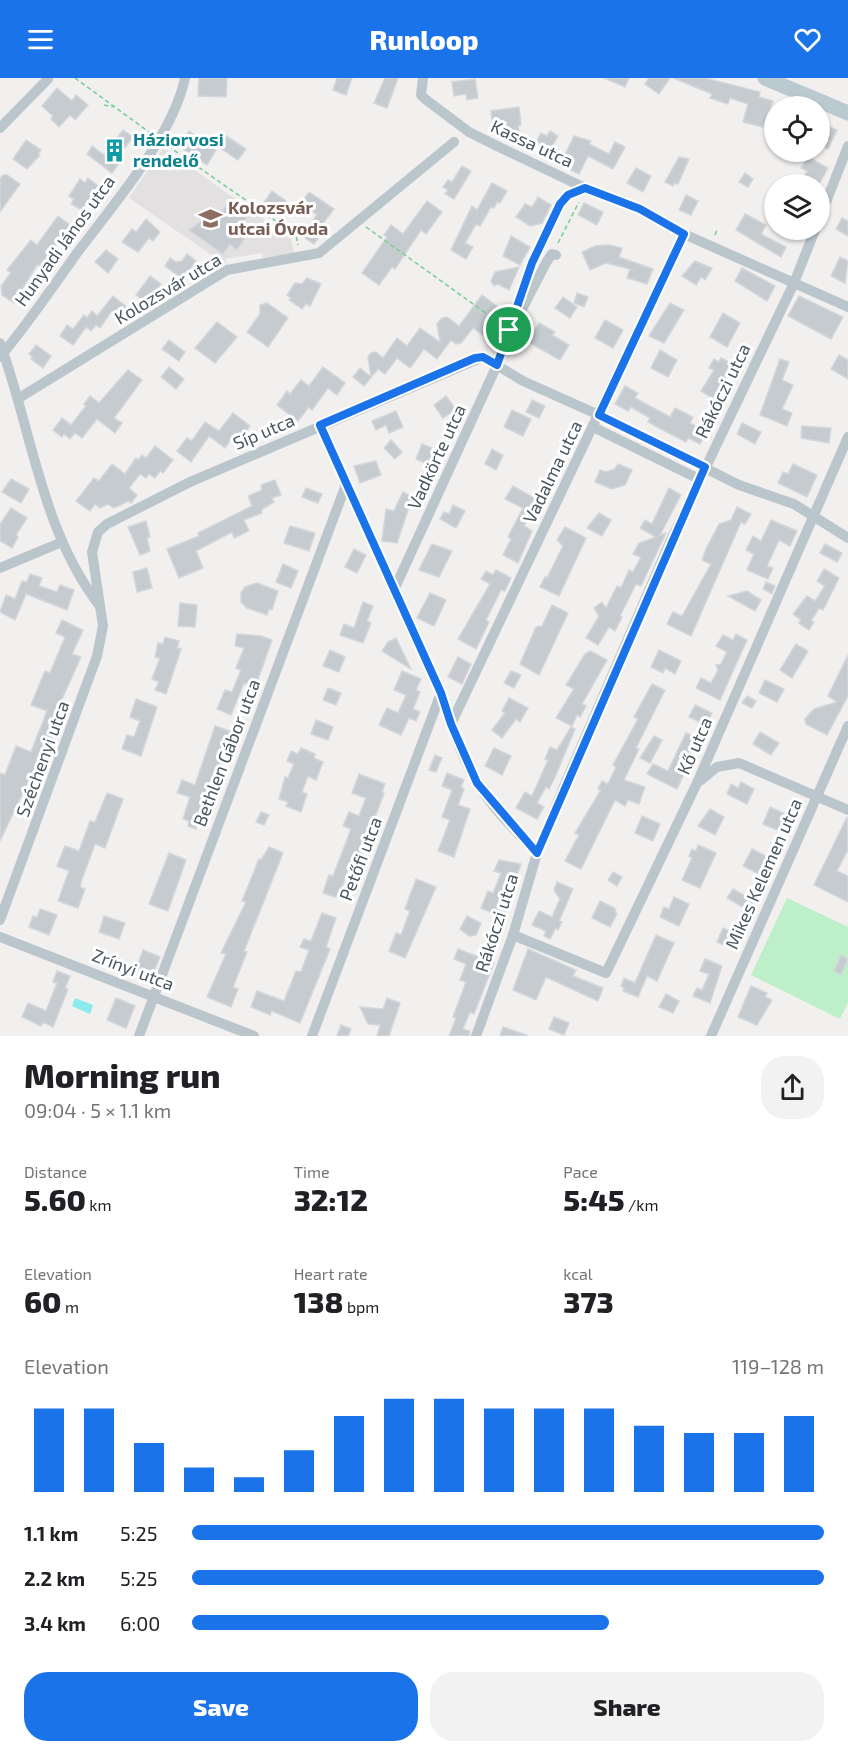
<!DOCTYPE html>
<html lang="en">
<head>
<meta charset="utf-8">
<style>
	body { margin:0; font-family:"Exo 2",sans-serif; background:#f2f2f2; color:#202124; height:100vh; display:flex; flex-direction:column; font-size:22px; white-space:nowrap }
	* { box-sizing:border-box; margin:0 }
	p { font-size:20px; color:#757577 }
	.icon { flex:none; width:33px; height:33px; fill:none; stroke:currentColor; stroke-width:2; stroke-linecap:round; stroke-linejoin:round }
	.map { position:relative; height:958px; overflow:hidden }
	.sheet { display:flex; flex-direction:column; background:#fff; flex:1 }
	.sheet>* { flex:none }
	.tools { position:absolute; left:764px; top:18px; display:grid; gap:12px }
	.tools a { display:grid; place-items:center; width:66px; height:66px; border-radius:50%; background:#fff; box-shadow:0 2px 4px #0004; font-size:30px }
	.pin { position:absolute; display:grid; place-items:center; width:51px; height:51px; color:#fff; margin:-26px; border:3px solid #fff; border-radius:50%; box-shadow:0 2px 6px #0007 }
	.round { display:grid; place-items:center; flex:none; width:63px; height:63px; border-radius:24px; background:#f2f2f2 }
	.headline { display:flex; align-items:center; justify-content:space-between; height:102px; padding:0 24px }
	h1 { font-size:33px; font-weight:800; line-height:45px }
	.figures { display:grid; grid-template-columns:repeat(3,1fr); gap:9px; height:102px; padding:6px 24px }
	.figures div { display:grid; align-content:center }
	.figures b { font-size:30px; font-weight:800 }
	.figures small { font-size:16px; font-weight:400 }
	.figures p { font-size:16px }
	.chart { height:168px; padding:12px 24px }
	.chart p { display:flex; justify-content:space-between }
	.chart svg { width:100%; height:108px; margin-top:6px; stroke:#1a73e8; stroke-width:6 }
	.action { display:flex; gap:12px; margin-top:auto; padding:12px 24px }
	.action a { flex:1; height:69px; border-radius:24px; background:#1a73e8; color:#fff; font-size:24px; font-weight:800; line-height:69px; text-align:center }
	.action a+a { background:#f2f2f2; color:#202124 }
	ul { padding:0 24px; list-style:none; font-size:20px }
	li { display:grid; grid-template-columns:96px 72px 1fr; align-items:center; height:45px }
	li i { height:15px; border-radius:8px; background:#1a73e8 }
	header { display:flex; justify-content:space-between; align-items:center; height:78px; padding:0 24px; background:#1a73e8; color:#fff; font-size:27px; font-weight:800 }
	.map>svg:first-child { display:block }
	.education { fill:#e3e0e2 }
	.green { fill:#bdefc8 }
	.water { fill:#8aeaed }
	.building { fill:#c6cbcf; stroke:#d3d7db; stroke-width:1.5 }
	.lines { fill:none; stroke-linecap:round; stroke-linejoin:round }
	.path { stroke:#75ce92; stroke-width:1.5; stroke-dasharray:4.5 3; stroke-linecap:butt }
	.street { stroke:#bbc6cc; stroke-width:10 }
	.secondary { stroke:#bbc9d1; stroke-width:15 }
	.route-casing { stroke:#fff; stroke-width:12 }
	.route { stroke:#1a73e8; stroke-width:8 }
	.labels { text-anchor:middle; stroke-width:6; stroke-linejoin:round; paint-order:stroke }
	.culture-label { font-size:18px; font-weight:bold; fill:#0d838f; stroke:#fff; text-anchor:start }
	.street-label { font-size:18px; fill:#47565d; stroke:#fff }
	.education-label { font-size:18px; font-weight:bold; fill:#785e54; stroke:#fff; text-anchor:start }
</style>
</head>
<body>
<header><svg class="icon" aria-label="menu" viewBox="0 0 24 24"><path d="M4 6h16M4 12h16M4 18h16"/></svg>Runloop<svg class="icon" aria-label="heart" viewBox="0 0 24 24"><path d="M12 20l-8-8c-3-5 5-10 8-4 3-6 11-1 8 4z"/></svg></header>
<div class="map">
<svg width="848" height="958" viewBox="0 0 848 958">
	<rect width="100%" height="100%" fill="#f2efef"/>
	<polygon class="education" points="163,70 291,160 294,175 263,180 262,175 225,181 226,187 129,120"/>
	<polygon class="green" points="787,820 848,849 848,925 840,941 751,897"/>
	<polygon class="water" points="75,920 93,927 90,936 72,928"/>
	<g class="building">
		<polygon points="199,0 227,0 226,19 198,18"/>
		<polygon points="337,0 352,0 346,17 333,12"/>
		<polygon points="385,0 398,0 387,30 374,25"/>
		<polygon points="604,0 629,0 625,9"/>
		<polygon points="649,0 670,0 659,16 645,6"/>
		<polygon points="673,0 705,0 760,14 759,19 773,23 763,49 743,44 748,26 730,20 728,26 710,20 712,16"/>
		<polygon points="475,1 478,20 467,22 466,16 454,18 452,4"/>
		<polygon points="57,10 72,23 76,17 88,27 75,42 70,37 59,49 51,41 53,38 42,28"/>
		<polygon points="519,29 521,47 518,48 519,54 501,56 500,50 493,51 491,33"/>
		<polygon points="828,48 837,52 828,71 819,66 819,54 824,56"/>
		<polygon points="123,52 133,59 114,84 118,87 112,95 87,76 92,68 104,77"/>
		<polygon points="189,53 216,72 207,87 179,68"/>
		<polygon points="550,53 558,58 550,72 536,64 541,55 547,58"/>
		<polygon points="220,54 246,71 238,82 213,65"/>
		<polygon points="574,58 591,63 589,66 609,76 615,64 625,69 613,91 588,78 579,96 570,92 575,82 565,77"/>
		<polygon points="26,62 41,72 38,76 40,77 27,91 13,81"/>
		<polygon points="679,79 689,81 678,106 675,105 673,108 665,104"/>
		<polygon points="808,79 828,90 819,106 803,100 807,93 801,90"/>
		<polygon points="462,88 471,93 454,121 445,116 448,112 443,109 448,102 452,104"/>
		<polygon points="636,90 651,98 643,114 627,105"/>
		<polygon points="745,95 753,101 748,109 739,104"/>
		<polygon points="3,97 7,97 20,106 0,134 0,101"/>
		<polygon points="88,100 98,108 82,132 71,126 74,121 69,118 80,101 85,105"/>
		<polygon points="492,105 507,113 500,125 497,124 494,130 491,129 480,148 476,146 465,165 473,169 466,181 451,172 472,128 477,132"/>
		<polygon points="272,113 286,123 280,132 277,129 273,135 262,127"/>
		<polygon points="309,114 334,131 319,151 323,154 314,166 302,158 317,137 301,125"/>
		<polygon points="686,117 698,123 691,137 679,132"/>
		<polygon points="538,119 551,127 542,145 530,148 516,139 525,126 532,129"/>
		<polygon points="427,123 442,134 426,156 421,152 395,191 392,189 379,207 362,195 387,159 384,157 391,147 403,156"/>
		<polygon points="228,125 247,139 238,152 246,158 237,172 230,166 223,176 189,152 214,135 219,138"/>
		<polygon points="584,125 603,134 597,147 578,137"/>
		<polygon points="745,136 766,147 761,156 786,169 781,179 736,152"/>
		<polygon points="58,138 70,147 40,188 37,187 14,225 2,217 1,208 11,195 7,192 31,162 37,167"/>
		<polygon points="842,140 848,143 848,158 836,151"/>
		<polygon points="146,141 160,154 153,163 149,160 138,174 122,164 132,151 136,154"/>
		<polygon points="511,158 530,169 520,187 503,178"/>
		<polygon points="609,167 622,170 619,179 653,191 647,206 627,200 630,191 606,185 590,192 582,174 595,168"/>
		<polygon points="106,172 118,181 108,195 95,184"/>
		<polygon points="187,176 196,183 183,201 165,188 170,180 176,184 182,183"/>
		<polygon points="840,179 848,183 845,205 831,198"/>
		<polygon points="695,183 712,190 705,202 701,199 696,207 682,198"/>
		<polygon points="519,189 509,212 498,206 494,208 491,203 495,194"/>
		<polygon points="742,190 775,208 767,223 735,203"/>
		<polygon points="150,198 161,206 148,225 136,217"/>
		<polygon points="307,200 321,206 310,228 306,226 302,231 289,222 291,220 287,217 295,205 302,206"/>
		<polygon points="577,215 588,219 584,229 574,225"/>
		<polygon points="482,217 502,232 484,258 473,250 461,265 456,266 451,262 437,281 424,271 410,290 397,280 385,296 378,291 364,308 353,299 360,290 371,299 368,279 371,275 376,274 383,280 397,260 407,268 420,250 440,264 437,246 442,240 447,239 459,248"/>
		<polygon points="113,218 129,231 120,241 111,234 100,250 96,247 91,253 86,249 73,267 60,258 67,247 73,251 84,237 87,240 92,233 97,238"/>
		<polygon points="799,218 843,239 831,261 788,238"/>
		<polygon points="563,219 577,229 570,240 555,230"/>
		<polygon points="267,225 288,240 268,269 247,254 260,236 260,227"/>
		<polygon points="670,225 684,232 664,265 649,258"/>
		<polygon points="723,235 740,245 727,269 710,259"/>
		<polygon points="605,242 623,252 613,270 595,260"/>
		<polygon points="217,244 237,259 215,285 195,270"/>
		<polygon points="539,245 555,254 552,257 569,267 560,282 528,264"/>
		<polygon points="169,262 185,274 179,283 162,271"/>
		<polygon points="36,267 51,278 43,290 31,281 33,279 29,276"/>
		<polygon points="660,272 677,282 668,299 651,290"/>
		<polygon points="839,277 848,282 848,301 831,291"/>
		<polygon points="721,280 733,286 717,323 701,313 714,292 709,290 714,281 719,284"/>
		<polygon points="780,281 789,284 782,302 793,307 782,331 792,335 787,348 760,337"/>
		<polygon points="169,289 184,301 176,311 161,299"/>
		<polygon points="323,289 345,305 337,317 328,310 312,332 309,329 298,343 277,327 287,313 290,316 301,302 309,308"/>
		<polygon points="128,292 142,302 114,340 122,345 115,355 97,341 82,360 75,355 70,361 64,356 62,359 53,352 62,340 71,347 86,328 84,326 90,318 99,325"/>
		<polygon points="625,308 638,315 635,320 670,339 675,330 693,339 690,345 706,353 700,366 688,360 686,364 659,350 648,344 650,340 631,329 628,333 615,326"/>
		<polygon points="446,318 456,331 443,340 434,327"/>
		<polygon points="532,322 545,328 539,340 526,334"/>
		<polygon points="512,332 531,341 523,358 504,349"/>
		<polygon points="396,333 403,349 389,355 386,347 376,352 372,343"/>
		<polygon points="233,335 250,348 241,360 235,355 225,370 209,358 191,384 177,373 187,360 192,363 205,344 219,353"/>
		<polygon points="742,345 761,354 755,366 737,356"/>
		<polygon points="802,348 831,350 829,365 801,360"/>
		<polygon points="391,362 402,374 395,381 384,370"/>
		<polygon points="422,366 439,373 432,388 416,381"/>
		<polygon points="155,368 173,382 163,395 160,393 155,400 149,396 146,400 140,396 129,410 137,417 131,425 129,423 114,430 108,426 100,430 95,426 90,433 76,423 94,400 99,403 112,386 125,396 136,380 138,382 142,377 146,380"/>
		<polygon points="492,371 503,377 496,392 485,386"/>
		<polygon points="376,383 381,397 360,405 354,388"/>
		<polygon points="618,386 632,392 625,407 612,411 595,404 600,392 606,394 615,391"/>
		<polygon points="793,386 817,397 807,419 778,405 783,394 788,396"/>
		<polygon points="11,401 29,411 21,425 2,414"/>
		<polygon points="275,402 281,417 272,420 274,424 261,432 262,435 244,442 249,453 234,460 232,454 196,473 203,490 179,500 167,471 199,458 198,455 252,428 248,418 262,412 261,407"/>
		<polygon points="513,408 538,422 524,448 532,453 518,485 503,477 511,461 508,459 523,430 505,421"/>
		<polygon points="306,410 322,416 318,425 302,419"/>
		<polygon points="669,410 681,417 660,457 666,455 641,508 636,506 620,538 622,539 615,553 609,549 598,567 586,560 599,538 594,530 602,524 606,530 617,508 621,510 629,492 633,494 641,479 633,476 639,465 656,459 640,450 645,442 652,446"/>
		<polygon points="403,414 415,420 408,432 397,465 382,463 386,431 394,433"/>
		<polygon points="453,427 465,433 456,450 440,441 444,434 449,436"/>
		<polygon points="737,429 751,436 745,446 741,444 691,558 667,546 673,534 682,538 711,486 702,482 706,471 719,446 731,442"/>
		<polygon points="11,430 27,440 16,457 18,459 12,470 0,463 0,446"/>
		<polygon points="599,435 611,442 602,458 587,450"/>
		<polygon points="771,442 797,453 790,468 779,462 767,488 773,490 768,501 747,492 754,476 746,472 753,458 761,463"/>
		<polygon points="146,443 150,459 147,460 150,473 140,477 128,449"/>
		<polygon points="290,448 315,455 309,473 284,465"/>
		<polygon points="565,449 586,460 559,518 540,509 545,499 547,500 563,468 557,462"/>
		<polygon points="432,466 452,473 439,499 419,492"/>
		<polygon points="825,466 842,475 837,484 820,475"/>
		<polygon points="354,471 366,477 357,495 345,489"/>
		<polygon points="283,486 298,493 291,510 276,504"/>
		<polygon points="147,490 152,510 137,514 133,494"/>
		<polygon points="824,491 839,500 823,532 819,530 811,543 814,544 809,552 799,545 801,542 793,536 807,518 815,523 825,508 817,503"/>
		<polygon points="496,492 511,500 505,513 501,512 486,542 489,544 476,571 458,561 490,506 481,501 486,493 493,497"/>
		<polygon points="30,496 42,500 39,508 57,514 60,507 74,512 67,532 26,516 15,542 0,534 6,517 15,521 22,503 27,504"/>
		<polygon points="766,504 775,508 772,516 763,511"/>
		<polygon points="257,505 278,513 272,532 269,531 267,537 247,530 241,524 241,515 245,509"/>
		<polygon points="747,513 761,522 755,533 728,518"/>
		<polygon points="430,515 446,522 434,548 417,540"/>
		<polygon points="363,524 373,528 367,543 371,545 363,565 340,557 344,546 354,550"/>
		<polygon points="180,525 197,527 195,549 178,548"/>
		<polygon points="552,527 568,535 539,597 520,586 536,549 542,548"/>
		<polygon points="62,542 83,552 72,576 81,579 51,645 58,648 49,671 47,670 35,700 31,698 0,763 0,695 5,697 16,668 31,674 47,633 31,627 45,593 50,595 65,559 56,555"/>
		<polygon points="237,556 261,558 272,562 255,610 244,605 231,637 217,631 225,612 232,614 241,592 236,590 244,570 235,568"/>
		<polygon points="736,556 747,562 720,622 696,610 701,600 711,605 718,592 716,587 721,586 727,574 716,568 723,557 733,562"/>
		<polygon points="165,559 179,563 177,570 181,571 166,616 155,612 159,604 152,601 160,580 155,579 158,565 163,566"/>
		<polygon points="396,560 411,591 382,573 388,564"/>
		<polygon points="796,566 808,573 792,600 780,592"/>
		<polygon points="330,572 345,579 339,594 323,588"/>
		<polygon points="659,572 681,583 675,596 665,590 663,595 651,589"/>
		<polygon points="590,573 607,582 582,626 586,628 580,639 577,637 572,648 556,640 574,611 566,607 585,576"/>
		<polygon points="848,577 848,618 827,657 806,646 805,641 814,631 837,624 828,618"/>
		<polygon points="458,579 471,586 462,606 448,599"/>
		<polygon points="402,593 421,601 416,612 420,614 413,631 420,634 416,643 409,640 401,657 379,647 387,630 398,635 406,617 394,612"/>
		<polygon points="511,593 521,597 514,610 504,605"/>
		<polygon points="765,602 784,611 777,624 759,615"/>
		<polygon points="652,606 665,612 636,670 639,671 624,702 645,709 639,726 628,722 625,728 615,722 581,791 565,783 579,757 575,755 601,712 598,711 602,703 608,706 616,689 613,687 638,641 634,639"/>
		<polygon points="328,610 341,615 336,627 323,622"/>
		<polygon points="747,618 756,623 752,630 742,625"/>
		<polygon points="509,620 528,630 520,644 516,641 502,660 492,652 505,635 502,633"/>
		<polygon points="136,621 157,629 141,678 122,671 127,657 134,659 140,643 130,639"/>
		<polygon points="695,627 712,635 706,647 689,639"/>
		<polygon points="316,642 333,649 328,662 311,656"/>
		<polygon points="215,648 236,655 216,707 209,704 196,751 188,748 189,743 183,741 190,719 177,715 182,702 195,707"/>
		<polygon points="571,649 575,651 555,699 549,711 546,709 537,725 544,729 537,741 516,730 525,714 532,718 548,682 545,681 550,669 557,672"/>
		<polygon points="760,654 779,665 771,677 753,666"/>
		<polygon points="686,655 700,661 677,711 647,696 653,686 668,693"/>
		<polygon points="654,658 662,662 650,685 640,680"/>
		<polygon points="301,670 315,676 314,680 323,684 316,702 308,698 302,714 307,716 301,734 286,728 288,724 279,721 285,699 288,700 294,686 287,683 291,673 298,676"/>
		<polygon points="494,670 511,678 502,697 485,688"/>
		<polygon points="435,677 442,680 436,694 429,692"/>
		<polygon points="447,695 464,702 461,709 464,711 458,727 470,731 454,779 438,773 450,742 442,739 452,712 442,708"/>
		<polygon points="359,696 385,706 382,714 384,715 355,793 349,790 338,820 323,815 329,797 333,798 351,751 343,748 349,734 359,738 366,720 352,715"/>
		<polygon points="741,704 754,711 747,726 727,716 731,706 738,710"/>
		<polygon points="107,715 123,721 105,770 95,766 81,804 80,809 85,811 78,830 58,823 69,793 57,788 65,768 79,773 90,743 95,744"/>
		<polygon points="770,729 792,739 784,755 763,746"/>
		<polygon points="710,731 724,739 715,757 698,748"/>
		<polygon points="261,734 269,737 264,747 256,744"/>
		<polygon points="642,738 660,746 653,763 635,755"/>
		<polygon points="847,739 848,772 837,793 848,798 848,824 814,807"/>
		<polygon points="698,767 716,775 700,810 682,802 692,780 689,778 692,771 696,773"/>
		<polygon points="269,769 283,775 244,873 247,874 233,909 238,911 231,929 207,919 226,876 221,875 246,824 242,823 259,781 261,782"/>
		<polygon points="752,771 770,780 761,797 743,788"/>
		<polygon points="169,775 186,782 168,833 149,826"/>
		<polygon points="499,782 521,786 515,803 510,801 503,820 511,823 504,840 481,830 488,813 493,815 501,795 494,793"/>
		<polygon points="613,794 622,799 617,808 608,802"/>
		<polygon points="416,801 436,809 405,880 389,873 396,855 401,857 410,833 405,831"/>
		<polygon points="557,804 573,811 559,843 562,844 558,852 556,850 550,861 544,858 546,853 532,847 539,833 552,839 560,821 554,812"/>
		<polygon points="733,811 756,824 751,834 727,820"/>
		<polygon points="674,819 689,826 679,848 660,839 664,829 669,831"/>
		<polygon points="600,823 616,831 615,834 617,836 610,849 592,840"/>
		<polygon points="40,831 57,837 49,857 29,849 33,838 37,839"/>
		<polygon points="322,835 336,840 326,869 330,871 300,945 272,933 270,937 251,929 257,913 284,923 296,893 301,894 309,872 300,869 304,861 311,863"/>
		<polygon points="104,838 125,845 119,861 99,854"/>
		<polygon points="467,838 481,845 476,857 469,858 460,851"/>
		<polygon points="723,850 740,858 734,872 717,864"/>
		<polygon points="656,857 674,865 657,903 647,898 638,919 623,913 624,910 621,908 624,900 635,905"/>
		<polygon points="458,871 494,885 474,936 470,934 463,951 470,953 469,958 449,958 456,940 453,939 466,904 460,902 466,886 454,881"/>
		<polygon points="528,871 576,892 573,898 603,910 598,923 546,899 536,922 513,912"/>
		<polygon points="143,872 160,879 152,898 136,891"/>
		<polygon points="841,877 848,881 841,897 834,893"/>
		<polygon points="705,881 722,888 710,925 693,918 697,910 702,912 709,896 700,893"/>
		<polygon points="57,893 70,898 65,910 68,911 53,949 43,944 41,948 22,939 28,925 46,933 57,905 53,904"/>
		<polygon points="751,908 767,915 765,919 772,922 757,947 738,939"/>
		<polygon points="666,916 679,923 673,935 659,929"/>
		<polygon points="116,920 135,928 126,950 107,942"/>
		<polygon points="387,920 400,925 389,958 377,958 380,947 368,946 360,929 383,931"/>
		<polygon points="554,939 569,945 564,957 549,951"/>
		<polygon points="341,947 351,951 348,958 337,958"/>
		<polygon points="503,949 527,957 527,958 500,958"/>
	</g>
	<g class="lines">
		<g class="path">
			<polyline points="75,0 149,54"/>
			<polyline points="104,27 113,29"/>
			<polyline points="168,68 296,157 298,167"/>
			<polyline points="366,149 501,246"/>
			<polyline points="715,157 717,152"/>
			<polyline points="558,165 579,124"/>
		</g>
		<g class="street">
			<polyline points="423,0 421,17 425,21 469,54 495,67 585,110 640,131 684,156 848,229"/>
			<polyline points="0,50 48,1"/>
			<polyline points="819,142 848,68"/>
			<polyline points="518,239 547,183 552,176 556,177"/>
			<path d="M0 265C32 353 41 451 99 527"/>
			<path d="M0 279C28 246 52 210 77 175 113 127 173 58 185 0"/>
			<polyline points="19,320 227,192 319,175 454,64"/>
			<path d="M320 347 441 615C450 645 461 678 477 705 493 731 516 753 537 775"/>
			<polyline points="593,349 699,401"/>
			<polyline points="0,490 62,464"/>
			<polyline points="394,512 497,287 532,185 559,126 568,117 585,110"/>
			<polyline points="451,646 684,156"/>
			<polyline points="700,703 717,689 739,685 848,732"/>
			<polyline points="0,842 97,578 103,548 92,474 98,454 107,446 190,404 483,279 523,303 599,337 739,407 794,426 848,460"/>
			<polyline points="513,857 606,895 697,705 848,359"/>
			<polyline points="0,859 254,958"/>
			<polyline points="139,958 347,404"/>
			<polyline points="312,958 441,615"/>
			<polyline points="476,958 513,857 537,775 562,713 670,464 794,205 815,152"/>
			<polyline points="711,958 848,648"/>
		</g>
		<polyline class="secondary" points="765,0 848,35"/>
	</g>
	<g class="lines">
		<defs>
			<polygon id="route" points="585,110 640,131 684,156 599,337 705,389 537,775 477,705 451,646 441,615 320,347 475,280 483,279 497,287 532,185 560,126 568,117"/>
		</defs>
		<use href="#route" class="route-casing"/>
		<use href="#route" class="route"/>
	</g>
	<defs>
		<symbol id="building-bare" viewBox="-9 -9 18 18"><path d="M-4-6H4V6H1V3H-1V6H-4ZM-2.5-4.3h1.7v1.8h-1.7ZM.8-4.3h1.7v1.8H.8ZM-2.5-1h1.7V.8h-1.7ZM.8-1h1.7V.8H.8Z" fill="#0f9aa8" stroke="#fff" stroke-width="2.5" paint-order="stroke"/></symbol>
		<symbol id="school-bare" viewBox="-9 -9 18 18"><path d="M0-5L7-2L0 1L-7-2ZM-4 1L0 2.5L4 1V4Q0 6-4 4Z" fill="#8d6e63" stroke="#fff" stroke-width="2.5" paint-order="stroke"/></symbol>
	</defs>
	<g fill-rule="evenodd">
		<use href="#building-bare" x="98" y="56" width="33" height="33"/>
		<use href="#school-bare" x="194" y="124" width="33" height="33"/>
	</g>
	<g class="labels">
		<g class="culture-label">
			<text x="133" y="68">Háziorvosi<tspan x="133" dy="21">rendelő</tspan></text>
		</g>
		<g class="street-label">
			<text transform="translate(532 66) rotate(25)" y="6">Kassa utca</text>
			<text transform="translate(65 163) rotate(-54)" y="6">Hunyadi János utca</text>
			<text transform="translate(168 211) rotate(-31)" y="6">Kolozsvár utca</text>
			<text transform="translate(723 313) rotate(-64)" y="6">Rákóczi utca</text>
			<text transform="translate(264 354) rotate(-23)" y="6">Síp utca</text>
			<text transform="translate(437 379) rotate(-65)" y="6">Vadkörte utca</text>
			<text transform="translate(553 394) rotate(-64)" y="6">Vadalma utca</text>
			<text transform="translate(695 668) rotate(-66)" y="6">Kő utca</text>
			<text transform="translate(227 675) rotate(-69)" y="6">Bethlen Gábor utca</text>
			<text transform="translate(43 681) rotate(-70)" y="6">Széchenyi utca</text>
			<text transform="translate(361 781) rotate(-69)" y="6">Petőfi utca</text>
			<text transform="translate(764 796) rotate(-66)" y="6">Mikes Kelemen utca</text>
			<text transform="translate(497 845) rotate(-72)" y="6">Rákóczi utca</text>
			<text transform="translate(133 892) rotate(21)" y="6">Zrínyi utca</text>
		</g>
		<g class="education-label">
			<text x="228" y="136">Kolozsvár<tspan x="228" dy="21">utcai Óvoda</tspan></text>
		</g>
	</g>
</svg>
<div class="tools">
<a><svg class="icon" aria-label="locate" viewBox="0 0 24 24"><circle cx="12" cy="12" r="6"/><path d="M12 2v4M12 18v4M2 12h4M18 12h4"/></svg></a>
<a><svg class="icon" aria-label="layers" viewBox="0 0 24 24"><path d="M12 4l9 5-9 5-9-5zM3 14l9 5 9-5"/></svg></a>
</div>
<div class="pin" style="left:509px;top:252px;background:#1e9e55"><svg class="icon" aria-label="arrive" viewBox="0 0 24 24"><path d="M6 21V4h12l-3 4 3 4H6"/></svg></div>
</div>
<section class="sheet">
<div class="headline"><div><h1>Morning run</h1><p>09:04 · 5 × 1.1 km</p></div><a class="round"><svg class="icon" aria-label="share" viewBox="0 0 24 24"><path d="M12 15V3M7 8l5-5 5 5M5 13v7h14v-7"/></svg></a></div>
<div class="figures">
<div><p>Distance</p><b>5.60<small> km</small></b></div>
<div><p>Time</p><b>32:12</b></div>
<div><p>Pace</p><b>5:45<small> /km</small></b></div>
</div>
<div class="figures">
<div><p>Elevation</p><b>60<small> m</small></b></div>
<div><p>Heart rate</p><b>138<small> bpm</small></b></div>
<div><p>kcal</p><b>373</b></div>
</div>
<div class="chart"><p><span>Elevation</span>119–128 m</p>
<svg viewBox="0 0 160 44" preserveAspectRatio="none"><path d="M5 44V10M15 44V10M25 44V24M35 44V34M45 44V38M55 44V27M65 44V13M75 44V6M85 44V6M95 44V10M105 44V10M115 44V10M125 44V17M135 44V20M145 44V20M155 44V13"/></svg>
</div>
<ul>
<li><b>1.1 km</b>5:25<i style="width:100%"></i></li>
<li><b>2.2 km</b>5:25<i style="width:100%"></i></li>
<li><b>3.4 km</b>6:00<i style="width:66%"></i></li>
</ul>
<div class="action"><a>Save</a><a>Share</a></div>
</section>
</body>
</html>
